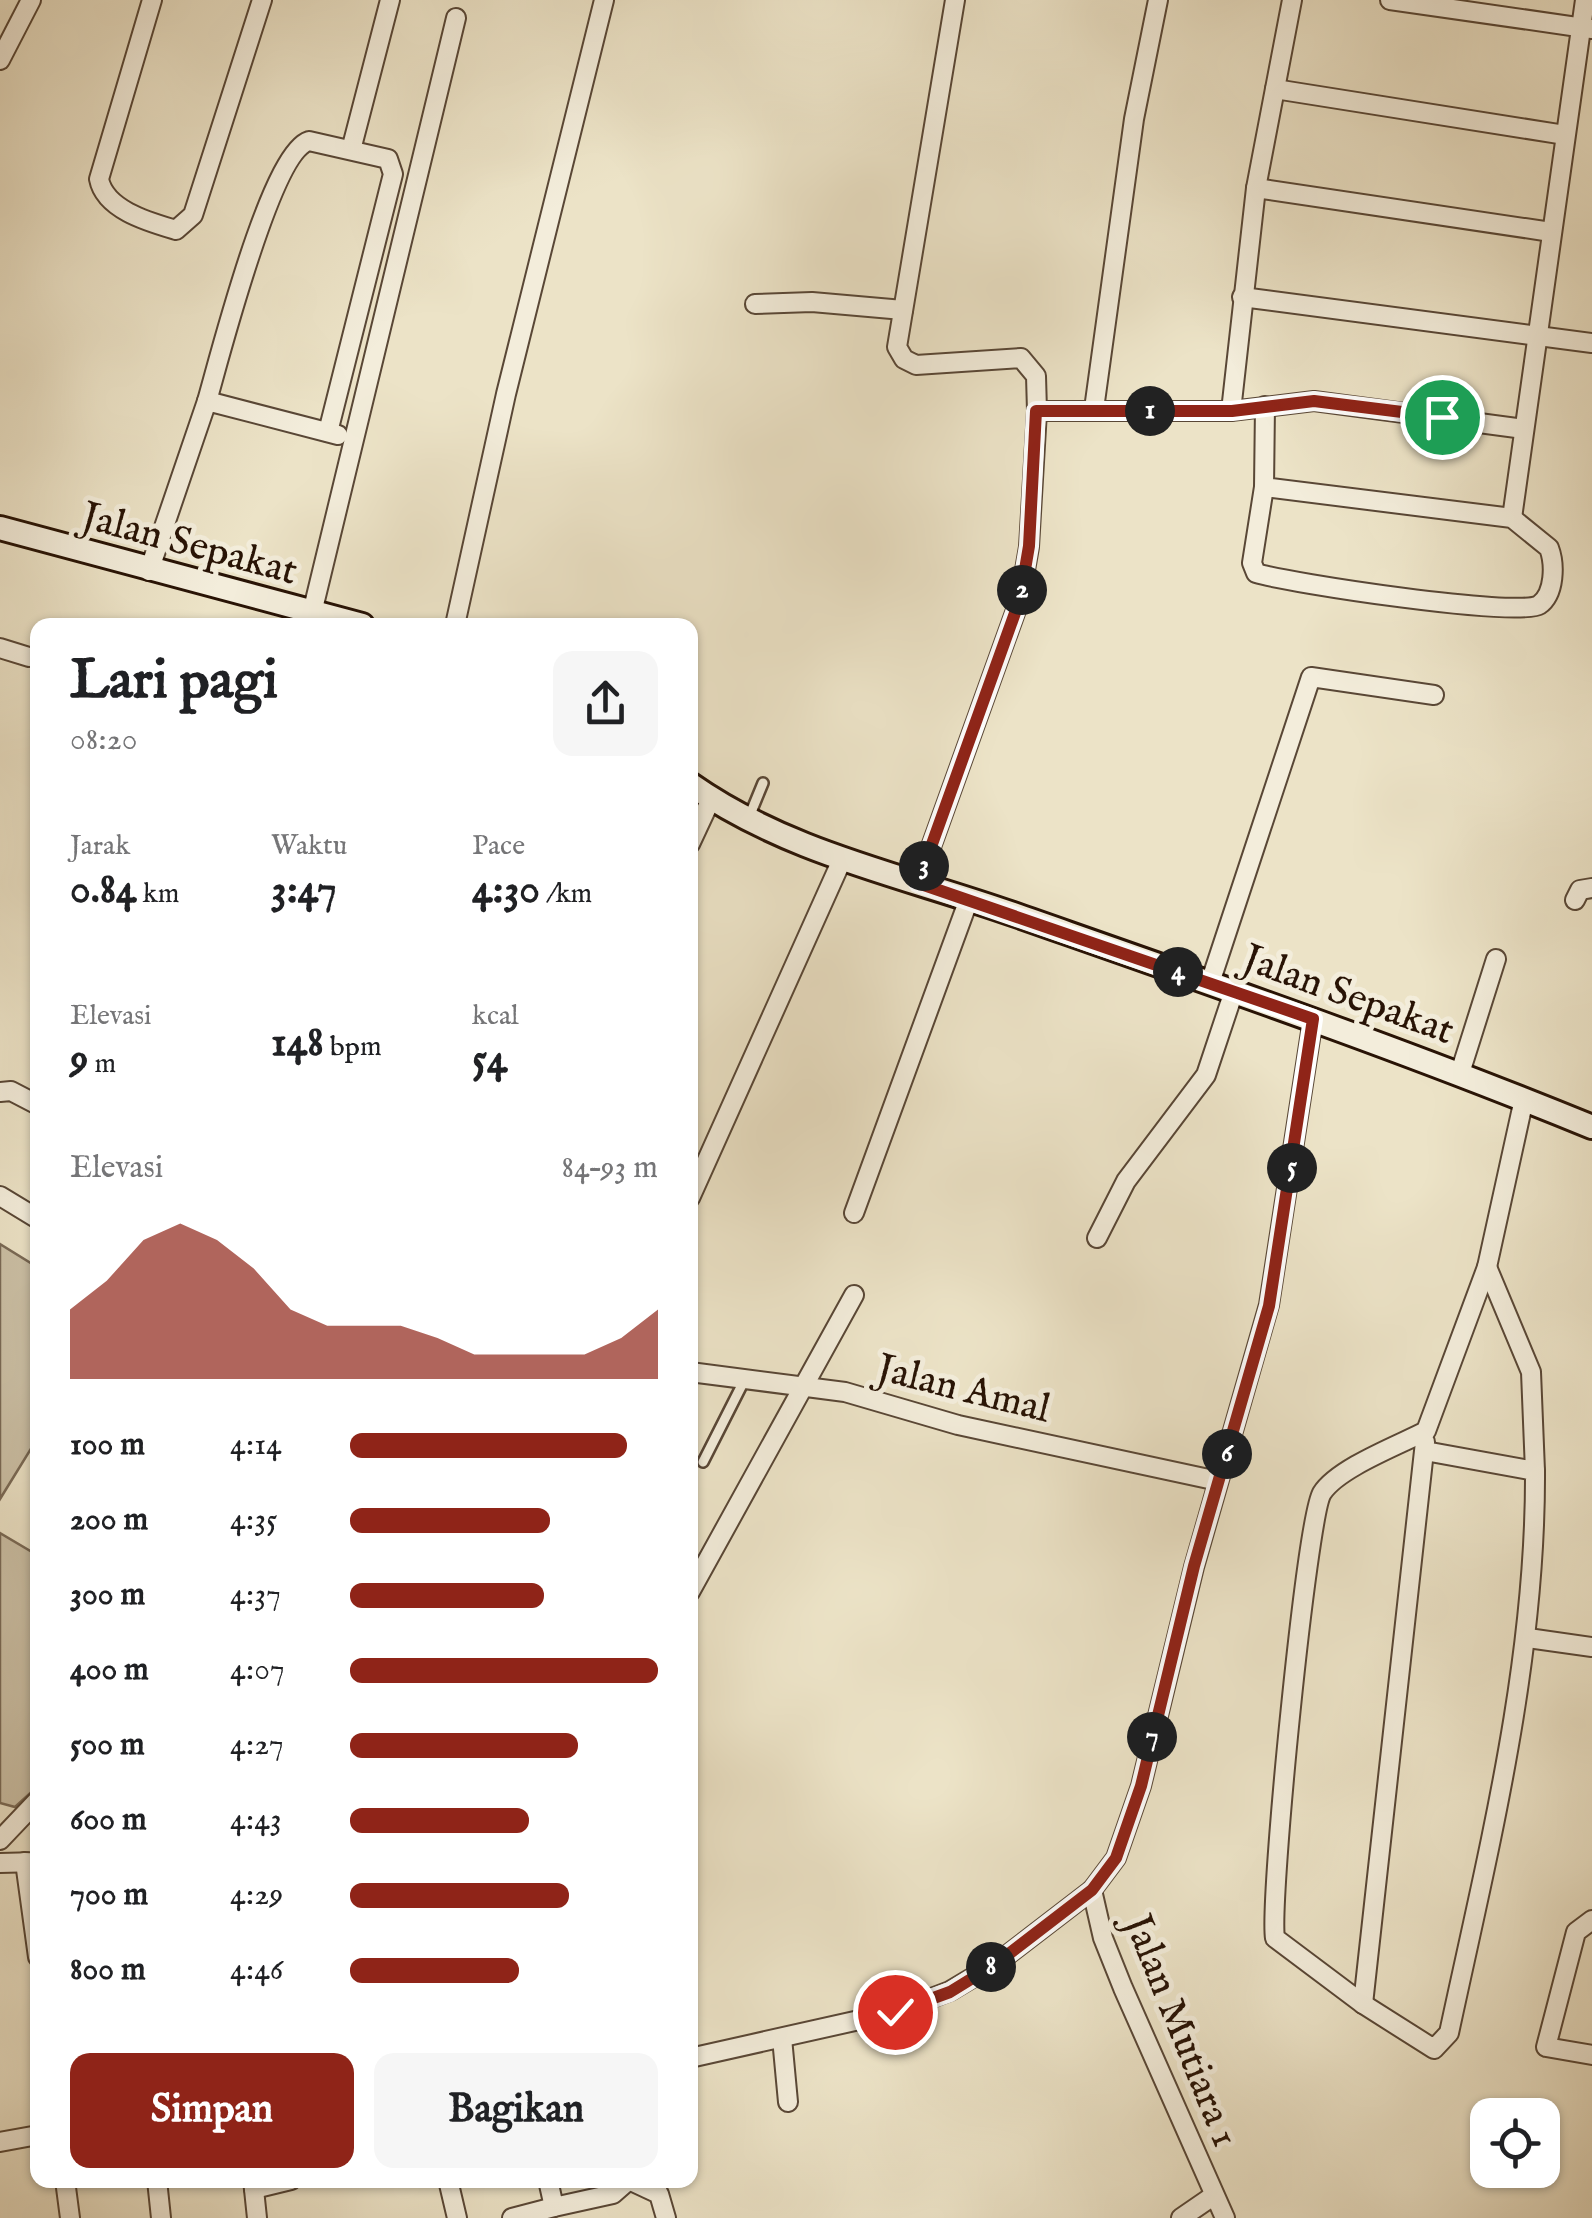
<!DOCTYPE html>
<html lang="id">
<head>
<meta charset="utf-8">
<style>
	body { margin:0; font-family:"IM FELL English",serif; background:#f6f6f6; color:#202124; height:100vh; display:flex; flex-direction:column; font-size:38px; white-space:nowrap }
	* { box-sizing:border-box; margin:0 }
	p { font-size:32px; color:#757577 }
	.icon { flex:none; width:55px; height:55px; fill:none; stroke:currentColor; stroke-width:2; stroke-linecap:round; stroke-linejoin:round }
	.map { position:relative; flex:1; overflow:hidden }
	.side { position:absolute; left:30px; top:618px; width:668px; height:1570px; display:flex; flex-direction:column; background:#fff; border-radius:20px; box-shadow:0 2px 8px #0004 }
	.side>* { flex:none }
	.fabs { position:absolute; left:1470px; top:2098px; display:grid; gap:20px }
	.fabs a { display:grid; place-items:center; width:90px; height:90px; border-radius:20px; background:#fff; box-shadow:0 2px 8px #0004; font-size:50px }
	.pin { position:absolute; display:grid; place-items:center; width:85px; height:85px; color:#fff; margin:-42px; border:5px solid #fff; border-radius:50%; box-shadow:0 2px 10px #0007 }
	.km { position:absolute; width:50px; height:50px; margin:-25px; border-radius:50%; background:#222; color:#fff; font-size:28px; line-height:50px; text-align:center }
	.round { display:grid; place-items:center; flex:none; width:105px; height:105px; border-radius:20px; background:#f6f6f6 }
	.headline { display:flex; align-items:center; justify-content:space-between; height:170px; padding:0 40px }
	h1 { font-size:55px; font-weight:800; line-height:75px }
	.figures { display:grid; grid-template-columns:repeat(3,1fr); gap:15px; height:170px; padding:10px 40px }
	.figures div { display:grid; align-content:center }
	.figures b { font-size:42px; font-weight:800 }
	.figures small { font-size:28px; font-weight:400 }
	.figures p { font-size:28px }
	.chart { height:280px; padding:20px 40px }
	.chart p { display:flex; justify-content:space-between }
	.chart svg { width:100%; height:180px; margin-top:10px; fill:#8f2418; opacity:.7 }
	.action { display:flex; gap:20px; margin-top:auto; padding:20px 40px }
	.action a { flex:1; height:115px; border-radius:20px; background:#8f2418; color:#fff; font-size:40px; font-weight:800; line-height:115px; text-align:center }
	.action a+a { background:#f6f6f6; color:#202124 }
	ul { padding:0 40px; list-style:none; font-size:32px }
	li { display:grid; grid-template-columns:160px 120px 1fr; align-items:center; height:75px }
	li i { height:25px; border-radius:12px; background:#8f2418 }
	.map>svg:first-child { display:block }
	.green { fill:#cbc0a6; stroke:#7a6a56; stroke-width:2.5 }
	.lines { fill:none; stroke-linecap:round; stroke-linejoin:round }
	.service-casing { stroke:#594736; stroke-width:14 }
	.minor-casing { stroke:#594736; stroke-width:22 }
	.secondary-casing { stroke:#281305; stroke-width:28 }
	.service { stroke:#f3eddb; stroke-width:9 }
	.minor { stroke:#f3eddb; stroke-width:18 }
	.secondary { stroke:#f3eddb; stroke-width:22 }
	.route-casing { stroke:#fff; stroke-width:20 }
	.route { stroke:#8f2418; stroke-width:12 }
	.labels { text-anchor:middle; stroke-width:10; stroke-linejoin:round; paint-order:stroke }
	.street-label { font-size:40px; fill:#281305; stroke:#f3eddb }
</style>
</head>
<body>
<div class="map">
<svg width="1592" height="2218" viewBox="0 0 1592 2218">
	<rect width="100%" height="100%" fill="#ece3c7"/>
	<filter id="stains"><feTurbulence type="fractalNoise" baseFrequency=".002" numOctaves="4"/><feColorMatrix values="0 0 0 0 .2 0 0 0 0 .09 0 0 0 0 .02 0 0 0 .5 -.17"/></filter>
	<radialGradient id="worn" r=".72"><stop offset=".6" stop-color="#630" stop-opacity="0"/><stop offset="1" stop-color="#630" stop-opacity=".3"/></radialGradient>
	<g class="green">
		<polygon points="0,1244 37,1267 37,1439 0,1499"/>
		<polygon points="0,1533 37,1555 37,1787 15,1807 0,1803"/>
	</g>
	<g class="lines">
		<defs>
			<g id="service">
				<polyline points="749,817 763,783"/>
				<polyline points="703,1462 745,1379"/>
			</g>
			<g id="minor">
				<path d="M152 0 99 179C105 210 149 222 176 230L193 215 262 0"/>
				<polyline points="1390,0 1592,29"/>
				<polyline points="0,60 31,0"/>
				<polyline points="1275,89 1565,135"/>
				<polyline points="351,150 390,0"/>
				<polyline points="1256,188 1551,232"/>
				<polyline points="1242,297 1592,343"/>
				<polyline points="755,304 812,302 903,310"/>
				<path d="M207 401C220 356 271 153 309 141L388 159 393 174 328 432"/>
				<polyline points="1094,409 1134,119 1158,0"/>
				<polyline points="1037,411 1231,411 1314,401 1524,429"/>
				<polyline points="1231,411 1256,188 1292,0"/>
				<path d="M1264 487 1512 518 1549 548C1555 564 1555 594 1539 605 1520 618 1288 583 1256 573L1252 563 1264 487 1265 406"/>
				<polyline points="1512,518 1585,0"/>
				<polyline points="149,571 207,401 338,435"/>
				<polyline points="312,613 456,18"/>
				<polyline points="455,625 506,394 604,0"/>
				<polyline points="0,648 29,657"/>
				<polyline points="690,844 711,799"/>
				<polyline points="918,883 1020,599 1029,547 1037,411 1036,376 1021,358 916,365 904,359 897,347 955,0"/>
				<polyline points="1575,900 1580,890 1592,888"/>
				<polyline points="1210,983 1311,677 1434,695"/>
				<polyline points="1460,1073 1496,959"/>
				<polyline points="0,1092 11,1091 38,1105"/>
				<polyline points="0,1196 38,1219"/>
				<polyline points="690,1198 841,862"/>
				<polyline points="854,1213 969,899"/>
				<polyline points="1097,1238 1126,1181 1206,1075 1234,991"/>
				<polyline points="1487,1267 1531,1372 1535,1471"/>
				<polyline points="690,1372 845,1392 958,1425 1218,1481"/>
				<path d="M1425 1451 1535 1471C1536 1663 1489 1847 1449 2033L1434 2049 1363 2004 1275 1938C1269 1900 1307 1517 1322 1493 1338 1468 1399 1445 1426 1431L1487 1267 1524 1099"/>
				<polyline points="690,1592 854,1295"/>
				<polyline points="1528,1638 1592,1647"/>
				<polyline points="0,1840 38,1800"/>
				<polyline points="25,1862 38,1957"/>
				<polyline points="0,1863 38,1862"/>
				<polyline points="1092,1890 1103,1938 1123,1988 1225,2218"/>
				<polyline points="1592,1920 1576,1932 1546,2047 1592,2055"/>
				<polyline points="1363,2004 1425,1442"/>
				<polyline points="782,2038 788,2102"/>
				<polyline points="690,2058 895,2012 950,1991 997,1963 1092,1890 1116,1858 1141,1786 1194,1567 1269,1305 1313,1019"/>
				<polyline points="0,2142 38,2135"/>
				<polyline points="65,2180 70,2218"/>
				<polyline points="157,2180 161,2218"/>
				<polyline points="253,2180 257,2218"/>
				<polyline points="448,2180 457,2218"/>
				<polyline points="548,2180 554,2207 613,2194 629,2180"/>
				<polyline points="629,2180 659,2194 666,2218"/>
				<polyline points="254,2189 291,2180"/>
				<polyline points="512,2218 554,2207"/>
				<polyline points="1181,2218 1213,2196"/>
			</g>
			<g id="secondary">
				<polyline points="0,528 362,625"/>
				<path d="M690 784C788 853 902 875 1013 914 1207 982 1402 1049 1592 1127"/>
			</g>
		</defs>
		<use href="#service" class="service-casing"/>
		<use href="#minor" class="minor-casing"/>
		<use href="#secondary" class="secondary-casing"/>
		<use href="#service" class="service"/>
		<use href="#minor" class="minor"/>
		<use href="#secondary" class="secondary"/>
	</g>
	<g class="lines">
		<defs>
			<polyline id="route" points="895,2012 950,1992 997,1963 1092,1890 1116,1858 1141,1786 1194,1566 1269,1306 1313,1019 918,883 1020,599 1029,546 1036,411 1232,411 1314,401 1442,417"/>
		</defs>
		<use href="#route" class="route-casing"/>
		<use href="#route" class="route"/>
	</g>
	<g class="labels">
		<g class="street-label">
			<text transform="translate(190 542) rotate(15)" y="14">Jalan Sepakat</text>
			<text transform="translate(1349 993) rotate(20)" y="14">Jalan Sepakat</text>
			<text transform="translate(964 1387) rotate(14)" y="14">Jalan Amal</text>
			<text transform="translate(1183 2030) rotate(68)" y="14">Jalan Mutiara 1</text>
		</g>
	</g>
	<rect width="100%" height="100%" filter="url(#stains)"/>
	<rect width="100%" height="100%" fill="url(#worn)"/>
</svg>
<div class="fabs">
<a><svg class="icon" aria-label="locate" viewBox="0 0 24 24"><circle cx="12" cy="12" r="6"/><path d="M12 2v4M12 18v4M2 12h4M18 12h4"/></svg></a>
</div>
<div class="pin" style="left:1442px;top:417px;background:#1e9e55"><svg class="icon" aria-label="arrive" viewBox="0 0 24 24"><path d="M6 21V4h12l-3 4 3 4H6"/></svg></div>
<div class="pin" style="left:895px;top:2012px;background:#d93025"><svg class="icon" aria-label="check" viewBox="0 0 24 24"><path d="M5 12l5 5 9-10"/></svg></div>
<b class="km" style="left:1150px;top:411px">1</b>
<b class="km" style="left:1022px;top:590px">2</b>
<b class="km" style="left:924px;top:866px">3</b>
<b class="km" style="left:1178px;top:972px">4</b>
<b class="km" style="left:1292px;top:1168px">5</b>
<b class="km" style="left:1227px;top:1454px">6</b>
<b class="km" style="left:1152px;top:1737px">7</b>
<b class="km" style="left:991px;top:1967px">8</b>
<section class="side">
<div class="headline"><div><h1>Lari pagi</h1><p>08:20</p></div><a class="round"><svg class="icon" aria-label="share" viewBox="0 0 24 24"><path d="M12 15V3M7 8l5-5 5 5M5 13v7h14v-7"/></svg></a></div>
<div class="figures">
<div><p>Jarak</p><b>0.84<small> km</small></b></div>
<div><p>Waktu</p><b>3:47</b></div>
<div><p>Pace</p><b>4:30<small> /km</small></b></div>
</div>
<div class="figures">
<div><p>Elevasi</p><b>9<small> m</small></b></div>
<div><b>148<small> bpm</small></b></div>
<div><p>kcal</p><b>54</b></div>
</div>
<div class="chart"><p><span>Elevasi</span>84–93 m</p>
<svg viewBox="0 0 160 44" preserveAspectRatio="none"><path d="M0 44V27L10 20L20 10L30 6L40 10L50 17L60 27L70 31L80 31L90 31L100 34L110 38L120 38L130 38L140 38L150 34L160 27V44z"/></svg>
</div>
<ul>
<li><b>100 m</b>4:14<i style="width:90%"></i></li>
<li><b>200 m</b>4:35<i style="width:65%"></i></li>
<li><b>300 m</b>4:37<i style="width:63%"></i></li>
<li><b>400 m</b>4:07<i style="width:100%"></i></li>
<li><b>500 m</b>4:27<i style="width:74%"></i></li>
<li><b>600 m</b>4:43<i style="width:58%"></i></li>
<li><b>700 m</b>4:29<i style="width:71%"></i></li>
<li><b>800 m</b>4:46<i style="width:55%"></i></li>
</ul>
<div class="action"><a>Simpan</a><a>Bagikan</a></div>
</section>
</div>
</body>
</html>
